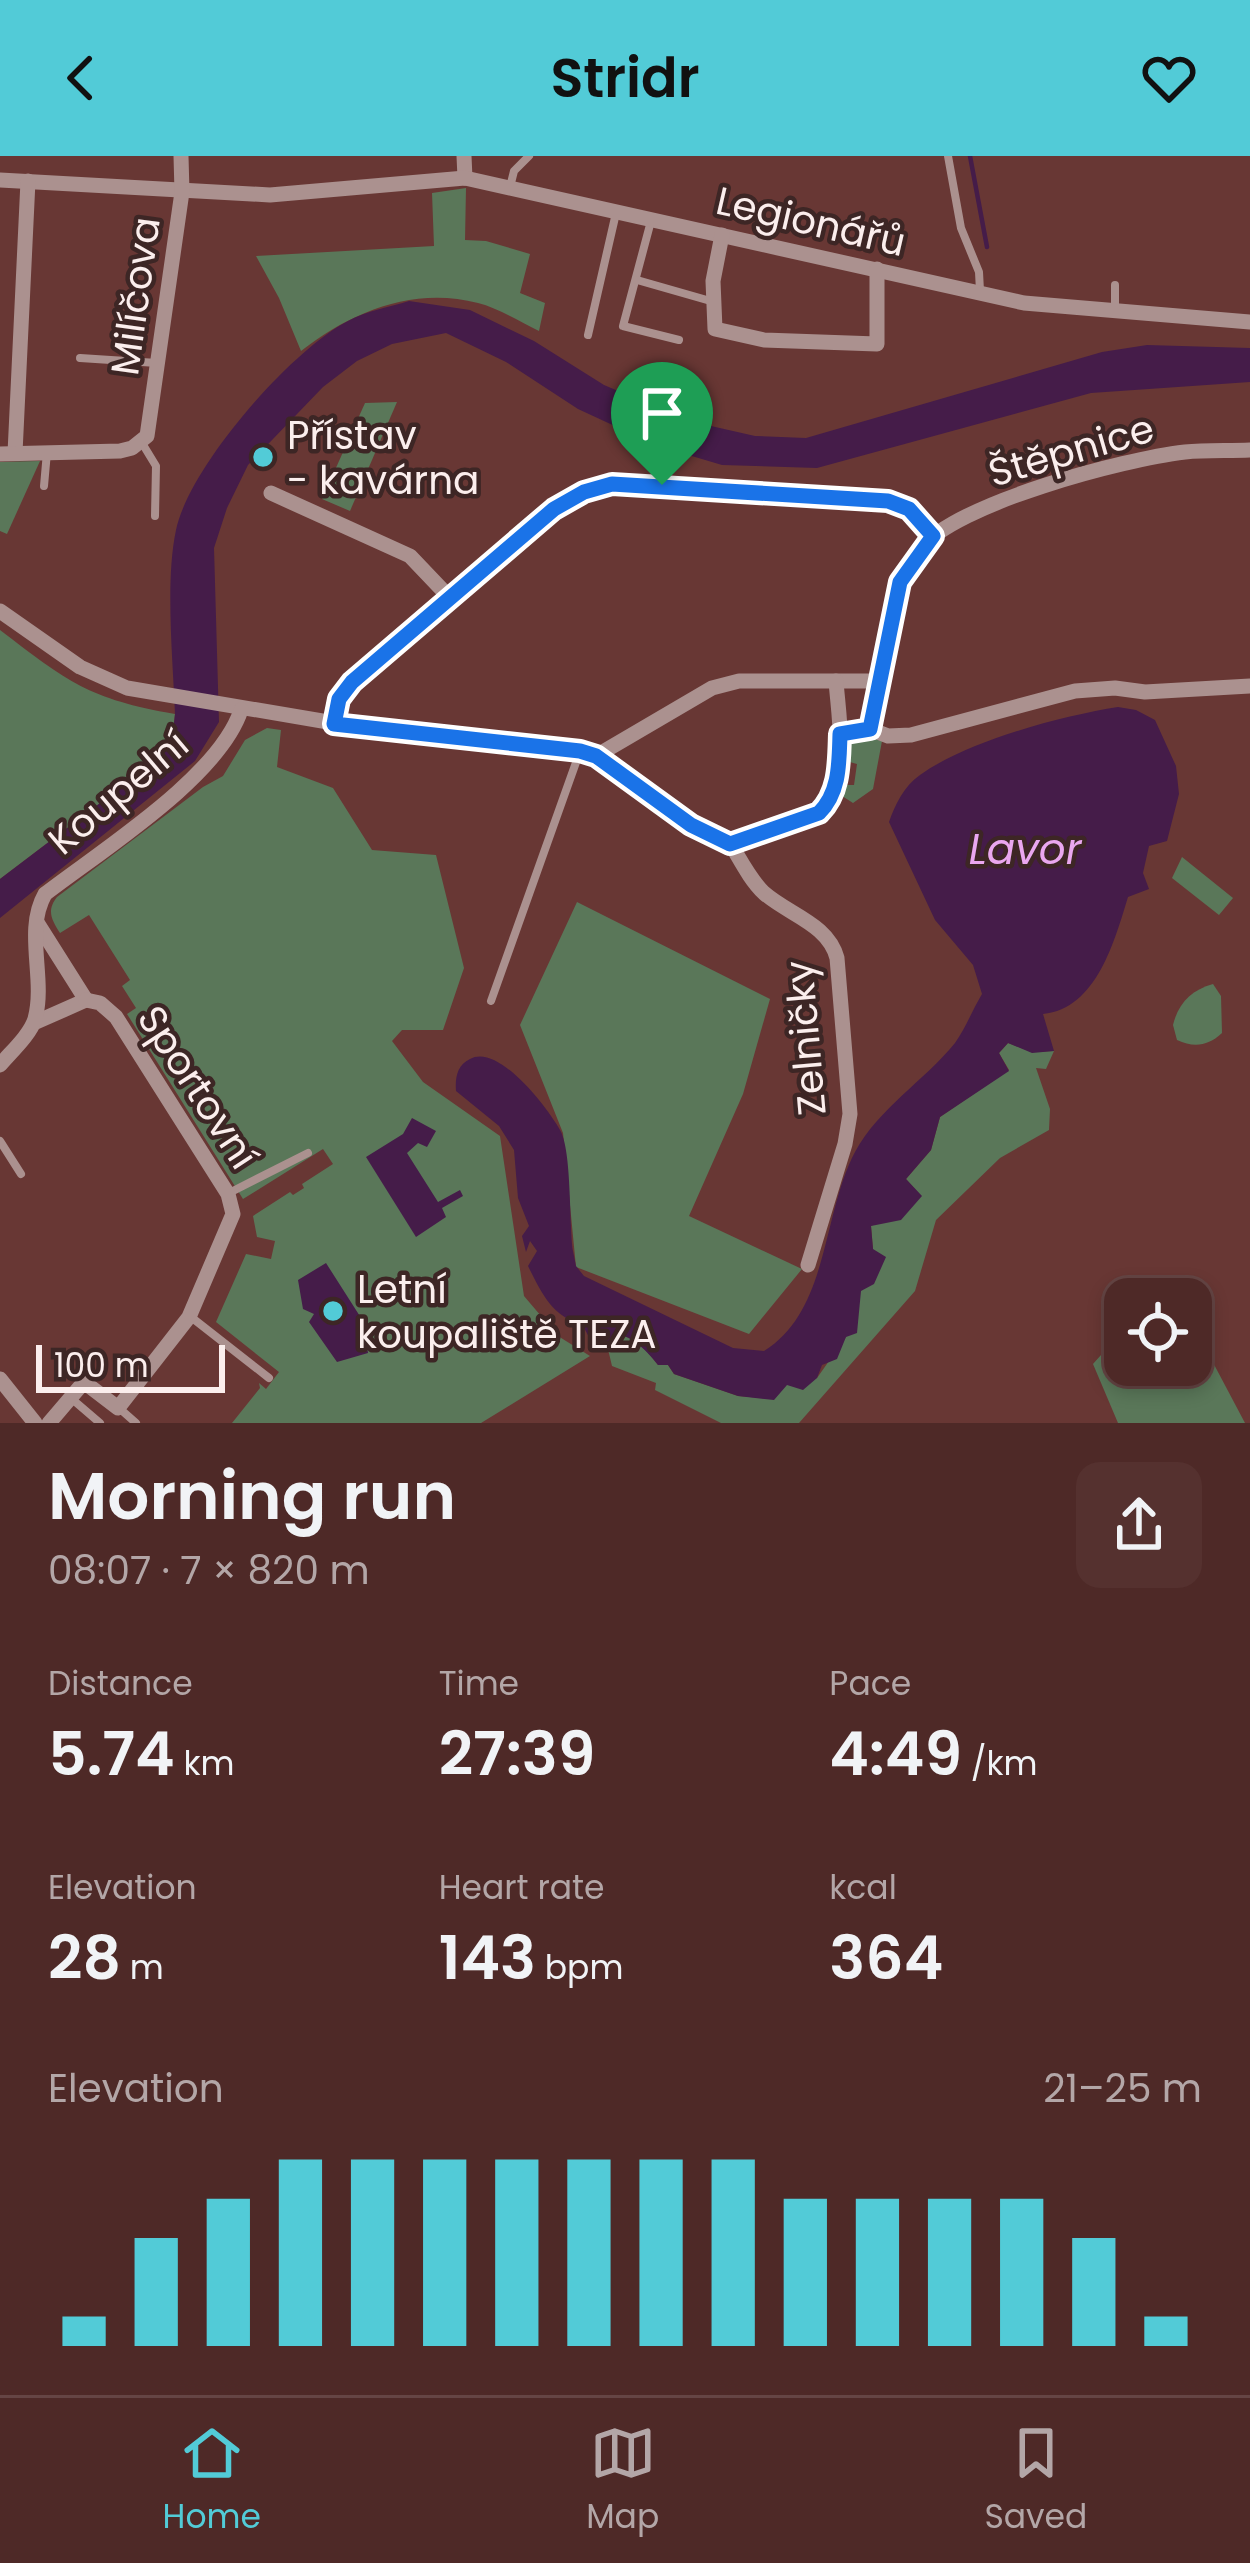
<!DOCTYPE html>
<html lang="en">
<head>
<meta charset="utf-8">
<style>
	body { margin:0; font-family:Poppins,sans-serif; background:#55312f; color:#f1f3f6; height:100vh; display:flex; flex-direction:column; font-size:45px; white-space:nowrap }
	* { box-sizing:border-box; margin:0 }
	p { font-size:39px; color:#b3a6a7 }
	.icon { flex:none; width:66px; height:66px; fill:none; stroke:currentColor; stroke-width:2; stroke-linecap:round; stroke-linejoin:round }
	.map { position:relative; height:1267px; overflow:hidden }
	.details { display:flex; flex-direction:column; background:#4e2927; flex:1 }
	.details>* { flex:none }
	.fabs { position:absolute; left:1104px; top:1122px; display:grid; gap:24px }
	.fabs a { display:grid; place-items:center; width:108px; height:108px; border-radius:24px; background:#4e2927; box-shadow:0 6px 18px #0003,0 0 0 3px #654544; font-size:60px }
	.scale { position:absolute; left:36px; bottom:30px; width:189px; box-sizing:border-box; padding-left:12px; border:6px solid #fbeeed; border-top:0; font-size:33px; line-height:42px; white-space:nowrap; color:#fbeeed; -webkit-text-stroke:9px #3d2625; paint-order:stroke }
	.pin { position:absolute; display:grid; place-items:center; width:102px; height:102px; color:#fff; margin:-123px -51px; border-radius:50% 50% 50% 0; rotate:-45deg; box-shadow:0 0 12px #0007 }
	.pin .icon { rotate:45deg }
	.round { display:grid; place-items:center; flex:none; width:126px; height:126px; border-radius:24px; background:#55312f }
	.overview { display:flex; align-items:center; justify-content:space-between; height:204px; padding:0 48px }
	h1 { font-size:66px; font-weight:600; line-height:90px }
	.figures { display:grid; grid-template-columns:repeat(3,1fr); gap:18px; height:204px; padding:12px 48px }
	.figures div { display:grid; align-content:center }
	.figures b { font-size:60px; font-weight:600 }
	.figures small { font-size:33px; font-weight:400 }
	.figures p { font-size:33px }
	.chart { height:336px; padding:24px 48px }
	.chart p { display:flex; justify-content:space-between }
	.chart svg { width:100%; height:216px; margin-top:12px; stroke:#52cbd7; stroke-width:6 }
	header { display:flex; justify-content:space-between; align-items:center; height:156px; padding:0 48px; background:#52cbd7; color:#111; font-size:54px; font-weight:600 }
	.dock { display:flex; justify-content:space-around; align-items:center; height:168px; border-top:3px solid #654544; background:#4e2927; font-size:33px; color:#b3a6a7 }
	.dock a { display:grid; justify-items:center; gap:6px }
	.dock .active { color:#52cbd7 }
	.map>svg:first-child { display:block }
	.green { fill:#5a7759 }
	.water { fill:#451c49 }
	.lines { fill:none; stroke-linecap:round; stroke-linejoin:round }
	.stream { stroke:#451c49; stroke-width:4.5 }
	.lane { stroke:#ab918f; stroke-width:8 }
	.street { stroke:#ab918f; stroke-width:15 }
	.route-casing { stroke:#fff; stroke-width:24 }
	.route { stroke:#1a73e8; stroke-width:15 }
	.poi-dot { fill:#52cbd7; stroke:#3d2625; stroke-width:4.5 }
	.labels { text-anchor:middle; stroke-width:9; stroke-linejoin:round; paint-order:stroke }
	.street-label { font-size:39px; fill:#fbeeed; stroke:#3d2625 }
	.poi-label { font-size:39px; fill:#fbeeed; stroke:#3d2625; text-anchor:start }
	.water-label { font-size:42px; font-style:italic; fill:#eaa7ef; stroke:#3d2625 }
</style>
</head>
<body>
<header><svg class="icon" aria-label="back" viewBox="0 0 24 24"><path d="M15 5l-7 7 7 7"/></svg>Stridr<svg class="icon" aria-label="heart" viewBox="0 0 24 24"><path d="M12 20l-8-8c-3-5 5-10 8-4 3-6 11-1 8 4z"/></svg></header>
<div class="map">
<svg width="1250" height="1267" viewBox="0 0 1250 1267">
	<rect width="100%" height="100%" fill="#683734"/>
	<g class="green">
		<path d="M466 32 465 84 486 85 530 98 520 137 545 147 539 175C520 166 498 152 478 147 413 130 351 156 301 195L279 142 256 100 434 90 432 37Z"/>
		<polygon points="397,246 350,355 322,343 365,247"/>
		<polygon points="40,305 7,378 0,375 0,306"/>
		<path d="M0 474C68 526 89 543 175 558L173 576 161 595 116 635 0 723Z"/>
		<path d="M267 572 281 574 277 611 333 632 372 694 436 699 464 812 443 874H402L392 885 423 926 500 980 524 1140 558 1180 590 1200 481 1267H232L260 1232 259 1227 266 1233 279 1216 216 1166 246 1098 271 1103 275 1085 257 1081 253 1060 290 1036 293 1039 304 1032 302 1028 333 1008 323 993 243 1043 127 858 136 852 122 830 130 824 89 759 60 777C52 764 46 755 57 741L203 631 223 620 245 584Z"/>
		<polygon points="865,580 882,585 873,633 853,647 839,638 843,629 854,629 857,608 846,605 845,596 855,583"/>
		<polygon points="1182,701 1233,742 1219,759 1172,722"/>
		<polygon points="577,746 770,843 743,938 689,1060 802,1113 749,1178 576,1111 563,977 520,869"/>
		<path d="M1213 828 1221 840 1222 877C1208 890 1194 892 1177 884L1173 869C1178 848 1191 834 1213 828Z"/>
		<path d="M1008 887 1032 896 1054 895 1046 913 1036 912 1050 953 1049 974 1000 1002 936 1064 915 1135 799 1267H721L655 1234 656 1227 612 1210 607 1189 616 1178C633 1180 648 1195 658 1209H668L674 1218 738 1240 774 1243 787 1228 817 1222 846 1181 873 1093 871 1070 921 1040 906 1023 931 994 940 961 1009 914 999 897Z"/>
		<polygon points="1191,1165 1245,1267 1118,1267 1093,1208 1125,1172 1125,1209 1191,1209"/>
	</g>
	<g class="water">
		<path d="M409 145 470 154 534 185 604 229 689 265 755 280 806 282 1102 196 1147 189 1250 192V226L1091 237 817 312 722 309 658 290 578 253 506 206 446 177 392 188 357 205 323 231 248 309 227 352 214 392 219 566 195 605 0 762V723L116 635 161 595 173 576 175 558C173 504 165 426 176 374 189 311 291 194 348 165 366 155 390 151 409 145Z"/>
		<path d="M1118 551 1136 554 1155 564 1176 610 1179 638 1167 685 1149 690 1143 717 1149 733 1128 741C1115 783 1097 853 1043 858L1054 895 1032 897 1008 887 999 897 1009 915 940 961 931 994 906 1023 922 1040 901 1064 871 1070 873 1093 886 1101 874 1128 861 1135 857 1177 846 1181 837 1203 822 1209 817 1222 803 1234 787 1229 774 1244 738 1240 674 1218 668 1209H658C648 1196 633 1180 616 1178L607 1189 590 1183 582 1168C552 1161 541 1136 528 1110L537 1095 530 1085 526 1096 522 1080 529 1070 518 1042 514 994 499 970 456 935C455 922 457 909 470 903 498 887 547 951 560 974 572 994 569 1067 573 1095L576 1110 584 1120 733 1192 764 1195C829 1155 822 1058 855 996 879 952 924 925 955 887 965 873 973 853 982 838L973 809 935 764 889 666C895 649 904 630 920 619 967 585 1061 560 1118 551Z"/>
		<polygon points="412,962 436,975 427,991 418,987 407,997 438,1046 460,1034 463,1040 442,1052 446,1061 416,1081 366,1001 403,978"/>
		<polygon points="326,1107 363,1165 368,1197 337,1206 309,1166 314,1158 303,1153 298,1124"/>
	</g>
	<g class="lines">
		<polyline class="stream" points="970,0 987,91"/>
		<g class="lane">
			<polyline points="948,0 961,72 979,116 980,135"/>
			<polyline points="510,31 514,15 529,0"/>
			<polyline points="651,65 623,170 679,184"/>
			<polyline points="637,124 714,146"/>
			<polyline points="1115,152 1115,129"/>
			<polyline points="588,179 616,57"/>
			<polyline points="80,202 157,207"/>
			<polyline points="142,287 156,310 155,360"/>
			<polyline points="44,330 47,296"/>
			<polyline points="491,845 579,598"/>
			<polyline points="0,985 21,1018"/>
			<polyline points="229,1037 308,997"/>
			<polyline points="191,1161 269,1222"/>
			<polyline points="72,1243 100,1267"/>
			<polyline points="119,1252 136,1267"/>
		</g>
		<g class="street">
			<polyline points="464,0 465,22"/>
			<polyline points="0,24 270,39 465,22 1024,147 1250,166"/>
			<polyline points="722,79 713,125 715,173 764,184 877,188 877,113"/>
			<polyline points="15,297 28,25"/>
			<polyline points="0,298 120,295 132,292 147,280 182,36 181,0"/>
			<polyline points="271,337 410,400 450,442"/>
			<polyline points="0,455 80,511 127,532 334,567 596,600 691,669 730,687"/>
			<polyline points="836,525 877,525 870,573"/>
			<path d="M877 525C886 481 890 431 919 394 956 347 1124 303 1185 296 1206 294 1229 295 1250 294"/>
			<path d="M334 567 339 543 345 533 553 353C584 336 608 328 643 328L888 345 909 353 933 380"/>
			<polyline points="840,578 870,573 888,580 911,579 1075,535 1115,532 1145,536 1250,530"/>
			<path d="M596 600 712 532 739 525H836C839 566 851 626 819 657L730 687"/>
			<path d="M730 687C740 703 750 724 764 737 789 759 828 768 837 802L850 958 845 988 808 1109"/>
			<polyline points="38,768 86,844"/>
			<polyline points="34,867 86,844"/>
			<path d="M0 909C11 896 30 879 35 863 46 822 24 775 45 738 102 694 219 621 241 554"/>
			<polyline points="0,1223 35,1267"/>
			<polyline points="49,1267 84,1226 118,1252 189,1161 233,1058 228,1038 116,861 100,847 86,844"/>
		</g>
	</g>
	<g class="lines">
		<defs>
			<path id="route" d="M612 328 888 345 909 353 933 380 900 426 870 573 840 578C839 607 840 636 819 657L730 688 691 669 596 600 580 595 334 568 339 543 352 526 554 353 584 336Z"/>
		</defs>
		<use href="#route" class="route-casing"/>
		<use href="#route" class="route"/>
	</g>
	<g class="poi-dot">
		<circle cx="263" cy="301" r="12"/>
		<circle cx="333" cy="1155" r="12"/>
	</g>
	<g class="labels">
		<g class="street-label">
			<text transform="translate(811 65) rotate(13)" y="14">Legionářů</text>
			<text transform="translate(135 140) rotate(-82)" y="14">Milíčova</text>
			<text transform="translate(1071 294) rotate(-16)" y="14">Štěpnice</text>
			<text transform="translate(118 636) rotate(-40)" y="14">Koupelní</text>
			<text transform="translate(805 882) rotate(-95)" y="14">Zelničky</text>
			<text transform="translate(198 931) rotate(57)" y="14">Sportovní</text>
		</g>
		<g class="poi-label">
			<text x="287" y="293">Přístav<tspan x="287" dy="45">- kavárna</tspan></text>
			<text x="357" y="1147">Letní<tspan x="357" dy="45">koupaliště TEZA</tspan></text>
		</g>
		<g class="water-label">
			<text x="1025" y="708">Lavor</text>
		</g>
	</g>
</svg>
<div class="fabs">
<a><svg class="icon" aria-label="locate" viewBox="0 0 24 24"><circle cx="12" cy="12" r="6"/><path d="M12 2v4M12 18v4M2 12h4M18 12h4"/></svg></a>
</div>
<div class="scale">100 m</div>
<div class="pin" style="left:662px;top:329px;background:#1e9e55"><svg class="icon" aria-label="arrive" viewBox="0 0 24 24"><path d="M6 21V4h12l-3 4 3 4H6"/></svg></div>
</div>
<section class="details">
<div class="overview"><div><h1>Morning run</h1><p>08:07 · 7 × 820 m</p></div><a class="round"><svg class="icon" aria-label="share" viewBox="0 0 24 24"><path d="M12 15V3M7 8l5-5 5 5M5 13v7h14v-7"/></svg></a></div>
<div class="figures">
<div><p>Distance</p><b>5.74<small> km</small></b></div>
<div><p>Time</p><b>27:39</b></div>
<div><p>Pace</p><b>4:49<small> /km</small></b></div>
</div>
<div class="figures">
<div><p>Elevation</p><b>28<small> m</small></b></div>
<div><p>Heart rate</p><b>143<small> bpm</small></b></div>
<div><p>kcal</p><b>364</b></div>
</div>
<div class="chart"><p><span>Elevation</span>21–25 m</p>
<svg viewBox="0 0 160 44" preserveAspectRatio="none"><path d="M5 44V38M15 44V22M25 44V14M35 44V6M45 44V6M55 44V6M65 44V6M75 44V6M85 44V6M95 44V6M105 44V14M115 44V14M125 44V14M135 44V14M145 44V22M155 44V38"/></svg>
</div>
</section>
<nav class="dock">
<a class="active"><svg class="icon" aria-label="home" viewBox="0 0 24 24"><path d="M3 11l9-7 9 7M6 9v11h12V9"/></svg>Home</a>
<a><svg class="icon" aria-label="map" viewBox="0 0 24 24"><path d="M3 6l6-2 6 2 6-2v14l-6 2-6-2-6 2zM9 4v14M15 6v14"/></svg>Map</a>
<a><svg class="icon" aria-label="saved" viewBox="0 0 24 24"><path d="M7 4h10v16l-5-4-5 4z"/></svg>Saved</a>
</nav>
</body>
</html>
